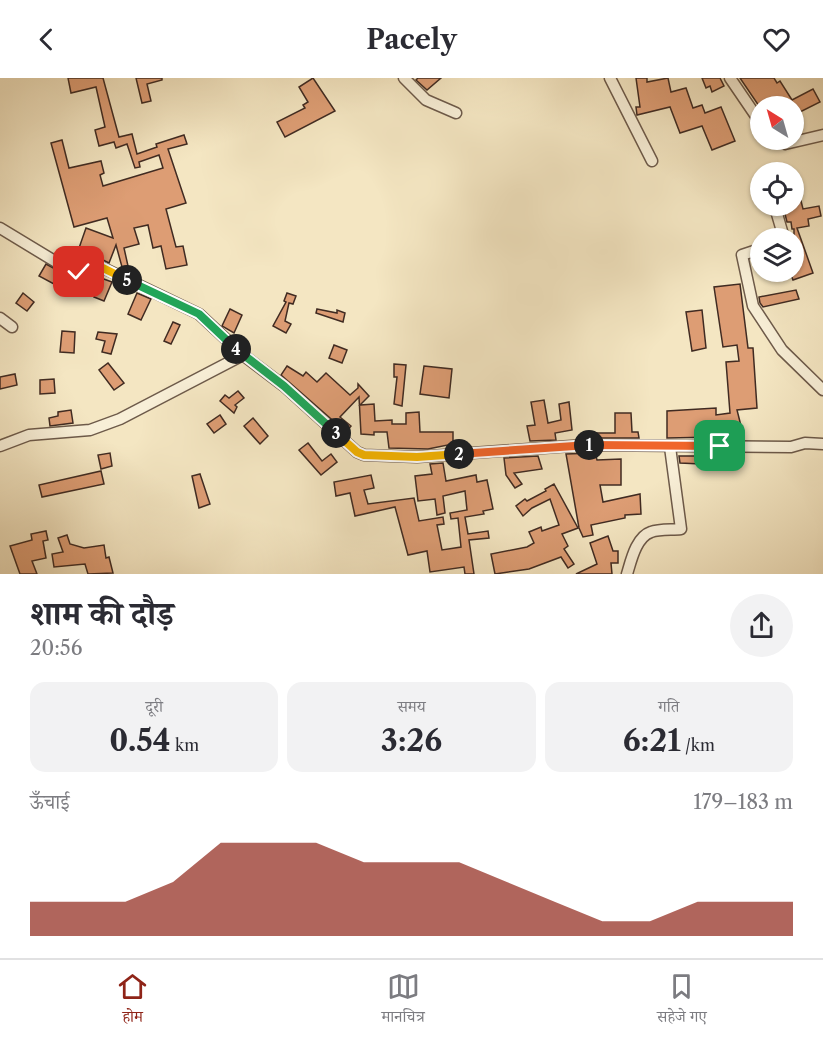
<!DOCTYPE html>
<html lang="hi">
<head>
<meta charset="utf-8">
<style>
	body { margin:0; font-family:"Libre Caslon Text","Noto Serif Devanagari",serif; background:#f2f2f3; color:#2b2b33; height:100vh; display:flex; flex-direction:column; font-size:22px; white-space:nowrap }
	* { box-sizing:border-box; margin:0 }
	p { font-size:20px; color:#7c7c81 }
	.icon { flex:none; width:33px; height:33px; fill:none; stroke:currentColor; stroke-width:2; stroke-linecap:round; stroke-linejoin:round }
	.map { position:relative; height:496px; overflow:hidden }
	.side { display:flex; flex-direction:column; background:#fff; flex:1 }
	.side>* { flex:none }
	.needle { width:39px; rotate:323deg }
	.tools { position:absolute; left:750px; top:18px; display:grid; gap:12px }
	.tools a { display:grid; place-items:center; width:54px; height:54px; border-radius:50%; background:#fff; box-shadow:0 2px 4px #0004; font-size:30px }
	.pin { position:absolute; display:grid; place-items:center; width:51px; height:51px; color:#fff; margin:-26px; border-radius:12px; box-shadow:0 3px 9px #0006 }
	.km { position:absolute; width:30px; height:30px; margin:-15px; border-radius:50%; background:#222; color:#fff; font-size:16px; line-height:30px; text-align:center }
	.round { display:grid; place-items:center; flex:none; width:63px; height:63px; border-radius:32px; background:#f2f2f3 }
	.head { display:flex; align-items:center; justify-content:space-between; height:102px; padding:0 30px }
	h1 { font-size:33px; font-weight:700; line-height:45px }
	.stats { display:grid; grid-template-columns:repeat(3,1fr); gap:9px; height:102px; padding:6px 30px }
	.stats div { display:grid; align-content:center; border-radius:15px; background:#f2f2f3; text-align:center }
	.stats b { font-size:30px; font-weight:700 }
	.stats small { font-size:16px; font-weight:400 }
	.stats p { font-size:16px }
	.chart { height:168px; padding:12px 30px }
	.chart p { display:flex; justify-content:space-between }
	.chart svg { width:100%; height:108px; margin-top:6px; fill:#8f2418; opacity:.7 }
	header { display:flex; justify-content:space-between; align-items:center; height:78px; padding:0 30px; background:#fff; font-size:27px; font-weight:700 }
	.menu { display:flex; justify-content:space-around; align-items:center; height:84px; border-top:2px solid #e1e1e2; background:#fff; font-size:16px; color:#7c7c81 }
	.menu a { display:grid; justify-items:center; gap:3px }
	.menu .on { color:#8f2418 }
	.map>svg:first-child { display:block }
	.building { fill:#dd9d74; stroke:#402b22; stroke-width:1.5 }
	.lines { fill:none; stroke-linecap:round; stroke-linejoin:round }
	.minor-casing { stroke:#6d5a4a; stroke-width:13 }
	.minor { stroke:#f8efd7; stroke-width:10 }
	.split-1-casing { stroke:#fff; stroke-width:12 }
	.split-2-casing { stroke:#fff; stroke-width:12 }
	.split-3-casing { stroke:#fff; stroke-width:12 }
	.split-4-casing { stroke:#fff; stroke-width:12 }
	.split-5-casing { stroke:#fff; stroke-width:12 }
	.split-6-casing { stroke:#fff; stroke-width:12 }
	.split-1 { stroke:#f0652b; stroke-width:8 }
	.split-2 { stroke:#f0652b; stroke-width:8 }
	.split-3 { stroke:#f5b400; stroke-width:8 }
	.split-4 { stroke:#22a559; stroke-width:8 }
	.split-5 { stroke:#22a559; stroke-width:8 }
	.split-6 { stroke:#f5b400; stroke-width:8 }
</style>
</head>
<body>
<header><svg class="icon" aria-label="back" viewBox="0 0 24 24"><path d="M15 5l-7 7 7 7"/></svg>Pacely<svg class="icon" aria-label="heart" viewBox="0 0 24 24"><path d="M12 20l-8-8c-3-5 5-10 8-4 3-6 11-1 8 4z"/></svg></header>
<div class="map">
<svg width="823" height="496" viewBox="0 0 823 496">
	<rect width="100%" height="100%" fill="#f4e6c2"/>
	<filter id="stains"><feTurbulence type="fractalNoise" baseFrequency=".00333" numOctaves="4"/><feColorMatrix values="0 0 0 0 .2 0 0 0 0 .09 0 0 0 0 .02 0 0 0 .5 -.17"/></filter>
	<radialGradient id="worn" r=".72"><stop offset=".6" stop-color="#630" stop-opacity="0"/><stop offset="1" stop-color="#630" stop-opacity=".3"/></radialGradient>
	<g class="building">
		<polygon points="68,0 103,0 119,59 132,56 137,76 157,69 156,66 184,57 187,66 168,71 186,125 166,131 176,169 183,168 187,187 166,191 161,168 153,170 148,147 134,150 139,166 124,170 128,188 122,189 116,167 109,185 79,170 86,150 113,160 107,140 74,149 51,65 62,62 69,90 101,83 104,95 100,97 103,108 163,90 159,77 139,84 140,89 135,90 127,66 116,70 114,64 99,68 95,52 105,49 96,9 71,15"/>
		<polygon points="136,0 162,0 162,2 147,6 151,23 142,25"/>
		<polygon points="313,0 335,33 285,59 277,44 305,30 303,27 308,24 299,9"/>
		<polygon points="418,0 441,0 427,12 416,2"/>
		<polygon points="636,0 647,0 647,4 668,0 671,14 686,10 693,30 702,27 705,35 721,29 735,63 712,72 702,48 680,55 670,29 637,37 636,29 640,29"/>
		<polygon points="702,0 720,0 724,8 712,14 710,8 706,10"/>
		<polygon points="740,0 774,0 777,5 780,3 792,22 813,11 820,24 794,37 794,28 759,28"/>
		<polygon points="796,103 803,131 819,128 821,138 808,141 809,148 797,150 813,195 793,202 790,194 794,194 794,151 792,151 791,144 787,144 783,128 794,128 794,104"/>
		<polygon points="46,186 74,201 67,213 39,198"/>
		<polygon points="101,200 112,204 104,223 94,219"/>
		<polygon points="740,206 748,270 753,270 757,330 737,332 744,360 737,361 733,345 716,348 716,359 667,360 667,333 716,330 716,337 730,335 726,284 739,283 737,267 723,269 714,209"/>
		<polygon points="796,212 799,221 763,229 760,225 759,219"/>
		<polygon points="23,215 34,224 27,233 16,225"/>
		<polygon points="137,215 151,221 141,242 128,236"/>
		<polygon points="287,215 296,218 293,226 289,225 285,243 291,246 286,255 273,248 286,224 284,223"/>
		<polygon points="230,231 242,237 234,255 222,248"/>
		<polygon points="317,231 337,235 337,232 345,235 343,244 316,235"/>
		<polygon points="702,232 706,270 692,273 686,234"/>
		<polygon points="173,244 180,247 171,266 164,263"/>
		<polygon points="62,253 75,254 74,275 60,274"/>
		<polygon points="98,254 117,256 111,276 102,274 105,263 96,261"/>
		<polygon points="334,267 347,272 342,285 329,280"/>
		<polygon points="108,285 124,305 114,312 99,292"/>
		<polygon points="394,286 406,287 402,328 394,326 397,299 394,299"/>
		<polygon points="287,288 303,298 306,294 317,304 326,295 350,317 358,310 358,306 369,318 360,327 374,326 375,343 392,342 392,346 406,346 406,335 419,334 420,354 453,354 453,366 428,371 389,370 387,354 374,354 374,357 361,356 359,319 340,339 351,348 346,354 281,297"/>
		<polygon points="424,288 452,291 449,320 420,316"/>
		<polygon points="15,296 17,307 0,311 0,299"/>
		<polygon points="54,301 55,315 40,316 40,302"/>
		<polygon points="238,313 244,320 235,327 237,329 234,335 220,323 225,317 229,320"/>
		<polygon points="544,322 548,345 561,342 559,326 569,324 572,352 555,355 556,362 530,363 527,348 535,347 531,324"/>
		<polygon points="71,332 73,345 50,348 49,340 58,338 58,334"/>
		<polygon points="615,335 631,335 632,354 638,354 639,360 592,360 592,355 615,355"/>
		<polygon points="220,337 226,346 214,355 207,346"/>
		<polygon points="253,340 268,358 260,366 244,348"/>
		<polygon points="308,365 322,383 331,376 337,384 321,397 299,372"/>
		<polygon points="110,375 112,388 101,391 98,377"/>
		<polygon points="595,375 597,382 621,381 621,407 600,407 603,424 640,416 641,436 625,437 625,440 591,447 593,457 583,459 579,450 566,376"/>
		<polygon points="538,378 542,391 514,395 522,406 515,410 506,397 504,380"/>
		<polygon points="679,378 701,378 701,386 680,385"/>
		<polygon points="443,385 446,403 476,397 477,404 487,402 493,431 483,433 484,436 465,439 468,456 488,453 489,460 469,462 474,496 465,496 464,489 430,494 427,473 408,477 395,429 355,438 350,415 336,418 334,404 371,397 374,410 364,412 368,426 414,420 419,443 443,439 444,446 437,447 442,472 461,469 458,440 451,441 450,435 467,432 465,413 443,418 445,435 437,437 435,421 418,423 415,398 432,396 430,386"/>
		<polygon points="101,393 104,406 42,419 39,407"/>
		<polygon points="200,396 210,426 199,430 192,398"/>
		<polygon points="554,406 578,450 562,456 568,468 564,471 574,486 568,490 561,479 529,491 495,496 491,476 527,469 534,465 529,454 541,449 542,453 559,447 550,421 532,430 523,438 516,428 525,421 527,423 546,413 545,411"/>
		<polygon points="46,453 48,462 43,463 46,480 32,483 37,496 20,496 10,468 32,462 31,456"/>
		<polygon points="67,457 70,466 84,470 104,467 106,480 109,479 113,495 88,496 85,486 54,489 52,476 63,474 58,460"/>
		<polygon points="608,458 613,473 618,473 618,485 611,485 612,496 576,496 597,486 590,465"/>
	</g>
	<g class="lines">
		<defs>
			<g id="minor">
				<polyline points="404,0 426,22 456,35"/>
				<polyline points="610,0 652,83"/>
				<polyline points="730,0 760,44"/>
				<polyline points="775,62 785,66 823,57"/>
				<polyline points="777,136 784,160"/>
				<polyline points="0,150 71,193 79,194 86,186 95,186 199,236 243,277 284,308 357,374 364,377 417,379 585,367 791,369 805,365 823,366"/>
				<polyline points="760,171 742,177 753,228 782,272 823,312"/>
				<polyline points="0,240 12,249"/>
				<polyline points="0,368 29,357 90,352 120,341 243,277"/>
				<path d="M627 496C631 483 636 459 651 454 659 451 672 452 681 451L670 369"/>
			</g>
		</defs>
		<use href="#minor" class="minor-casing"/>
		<use href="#minor" class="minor"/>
	</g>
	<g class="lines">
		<defs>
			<polyline id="split-1" points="589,367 720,368"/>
			<polyline id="split-2" points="459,376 589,367"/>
			<polyline id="split-3" points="336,355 357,374 364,377 417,379 459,376"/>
			<polyline id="split-4" points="236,271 284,308 336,355"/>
			<polyline id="split-5" points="127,202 199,236 236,271"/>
			<polyline id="split-6" points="79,194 86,186 95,186 127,202"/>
		</defs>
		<use href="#split-1" class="split-1-casing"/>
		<use href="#split-2" class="split-2-casing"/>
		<use href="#split-3" class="split-3-casing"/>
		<use href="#split-4" class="split-4-casing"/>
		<use href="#split-5" class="split-5-casing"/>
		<use href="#split-6" class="split-6-casing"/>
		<use href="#split-1" class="split-1"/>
		<use href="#split-2" class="split-2"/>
		<use href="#split-3" class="split-3"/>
		<use href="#split-4" class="split-4"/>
		<use href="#split-5" class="split-5"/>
		<use href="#split-6" class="split-6"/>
	</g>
	<rect width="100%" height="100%" filter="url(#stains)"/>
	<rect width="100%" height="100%" fill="url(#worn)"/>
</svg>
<div class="tools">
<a><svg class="needle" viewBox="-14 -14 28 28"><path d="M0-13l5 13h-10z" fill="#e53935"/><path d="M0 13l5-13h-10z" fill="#7c7c81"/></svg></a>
<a><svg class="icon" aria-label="locate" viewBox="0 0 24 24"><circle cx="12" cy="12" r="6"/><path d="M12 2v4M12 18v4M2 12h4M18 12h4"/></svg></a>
<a><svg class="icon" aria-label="layers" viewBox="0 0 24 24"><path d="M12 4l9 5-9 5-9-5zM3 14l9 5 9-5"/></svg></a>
</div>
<div class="pin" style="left:720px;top:368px;background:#1e9e55"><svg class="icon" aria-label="arrive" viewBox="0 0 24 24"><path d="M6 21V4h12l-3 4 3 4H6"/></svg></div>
<div class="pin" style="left:79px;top:194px;background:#d93025"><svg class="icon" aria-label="check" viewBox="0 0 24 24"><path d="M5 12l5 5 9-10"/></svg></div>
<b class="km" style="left:589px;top:367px">1</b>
<b class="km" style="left:459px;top:376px">2</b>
<b class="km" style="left:336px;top:355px">3</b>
<b class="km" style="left:236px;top:271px">4</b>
<b class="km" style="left:127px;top:202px">5</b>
</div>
<section class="side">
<div class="head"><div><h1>शाम की दौड़</h1><p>20:56</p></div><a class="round"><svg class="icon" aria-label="share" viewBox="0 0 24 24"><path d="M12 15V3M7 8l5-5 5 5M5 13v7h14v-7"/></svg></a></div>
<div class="stats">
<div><p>दूरी</p><b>0.54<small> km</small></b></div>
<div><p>समय</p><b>3:26</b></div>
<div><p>गति</p><b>6:21<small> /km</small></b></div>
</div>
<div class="chart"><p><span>ऊँचाई</span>179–183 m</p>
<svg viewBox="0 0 160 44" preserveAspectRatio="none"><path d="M0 44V30L10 30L20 30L30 22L40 6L50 6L60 6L70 14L80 14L90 14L100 22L110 30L120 38L130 38L140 30L150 30L160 30V44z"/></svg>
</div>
</section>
<nav class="menu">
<a class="on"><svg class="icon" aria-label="home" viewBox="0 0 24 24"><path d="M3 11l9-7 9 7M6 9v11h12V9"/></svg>होम</a>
<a><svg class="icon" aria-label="map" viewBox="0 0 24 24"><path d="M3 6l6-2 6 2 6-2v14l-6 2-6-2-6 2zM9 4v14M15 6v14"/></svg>मानचित्र</a>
<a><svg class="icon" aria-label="saved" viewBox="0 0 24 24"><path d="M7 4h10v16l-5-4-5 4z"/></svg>सहेजे गए</a>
</nav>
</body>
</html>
